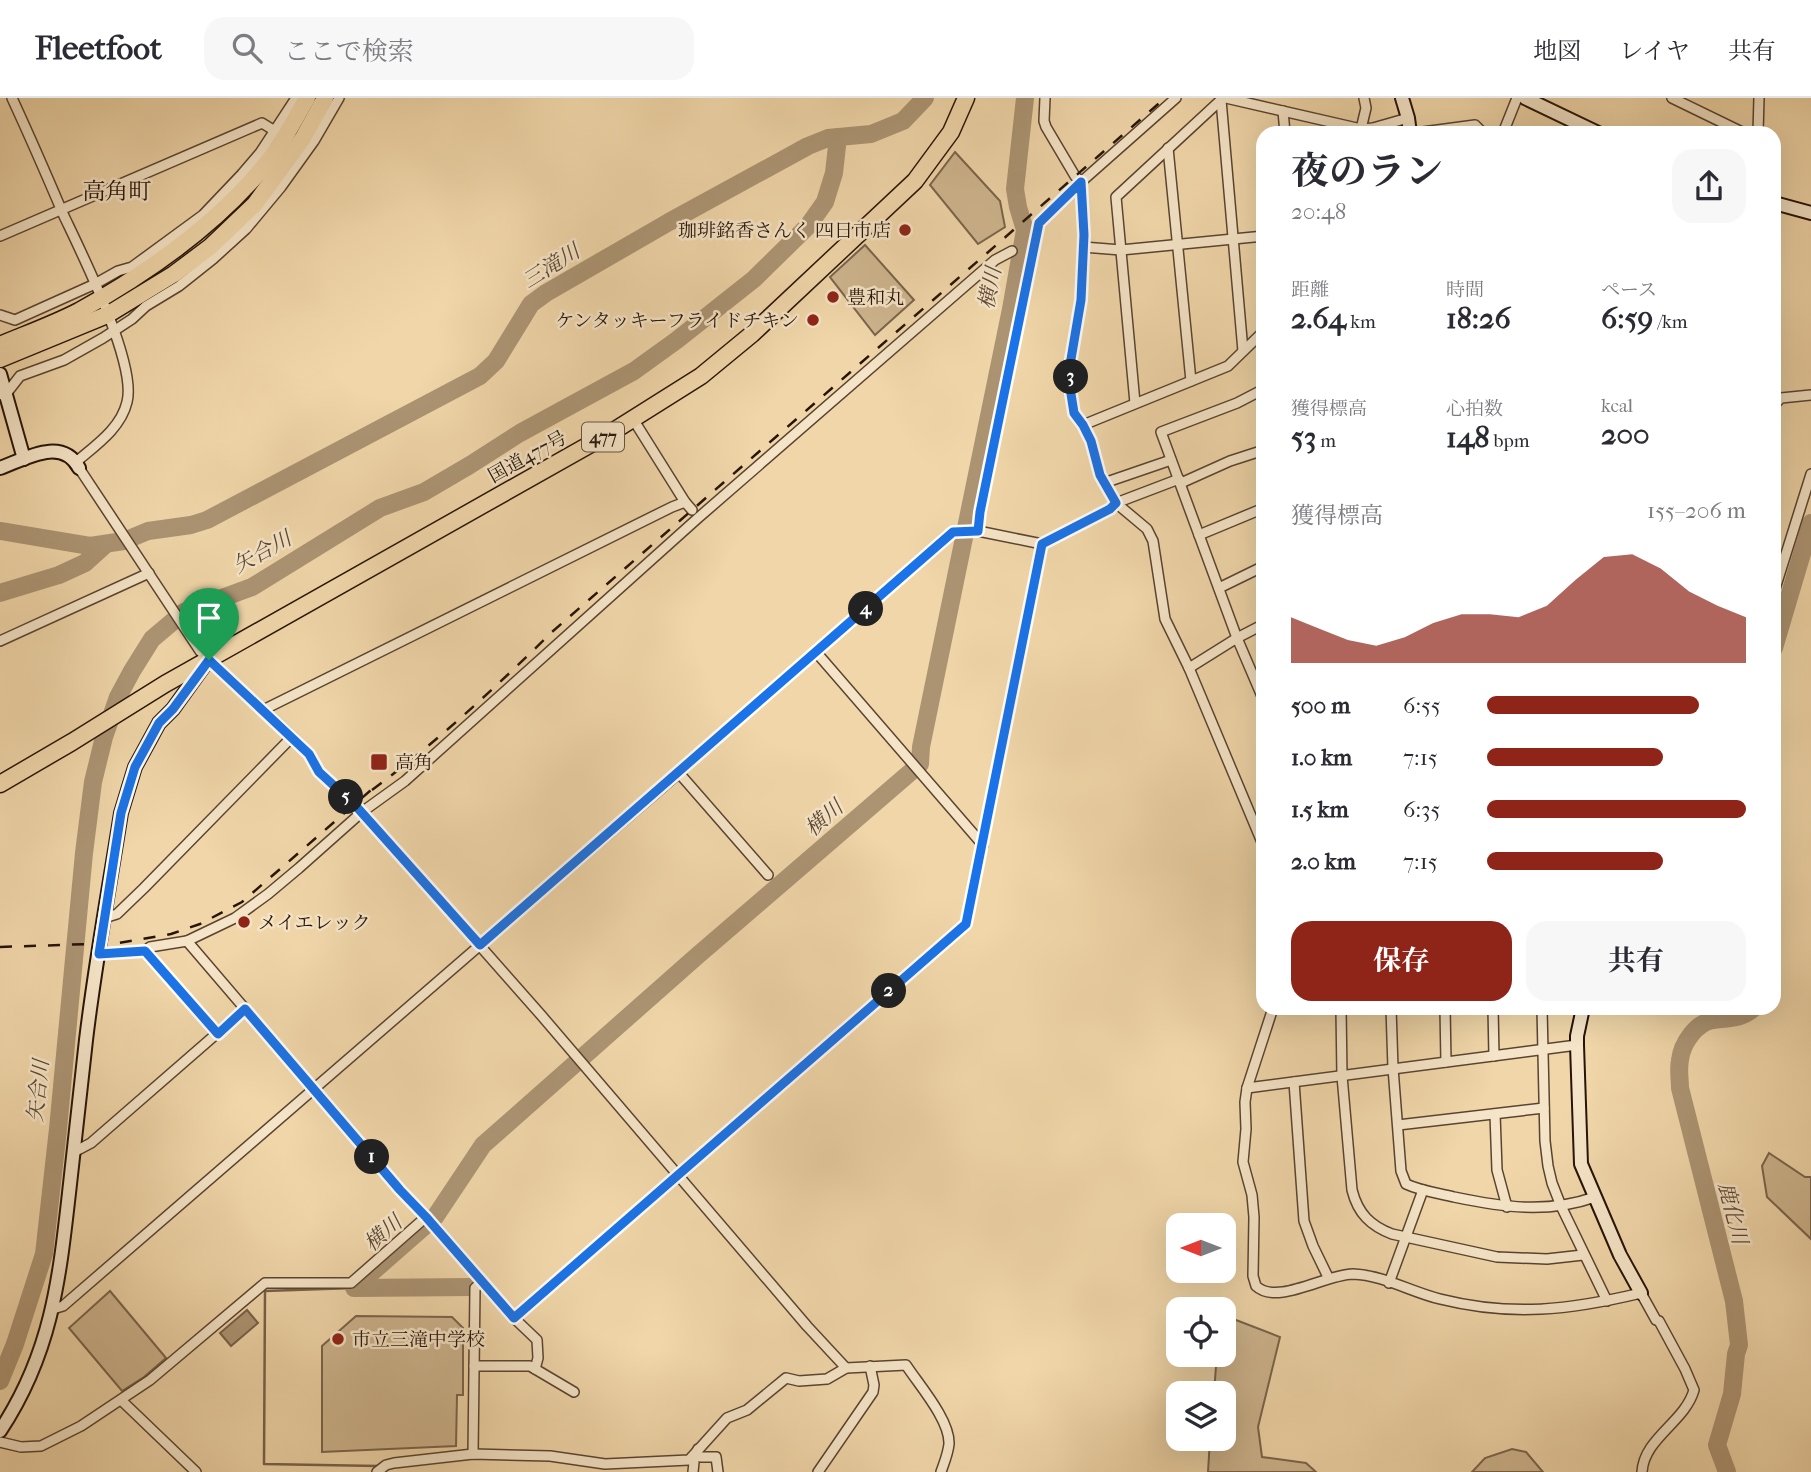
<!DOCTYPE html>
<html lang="ja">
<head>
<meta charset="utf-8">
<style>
	body { margin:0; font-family:"IM FELL French Canon","Noto Serif JP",serif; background:#f7f7f7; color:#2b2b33; height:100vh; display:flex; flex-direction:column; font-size:26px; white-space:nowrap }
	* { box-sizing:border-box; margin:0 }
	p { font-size:23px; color:#7c7c81 }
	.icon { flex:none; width:38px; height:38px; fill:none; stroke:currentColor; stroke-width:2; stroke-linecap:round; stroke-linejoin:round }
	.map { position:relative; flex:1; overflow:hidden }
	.drawer { position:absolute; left:1256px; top:28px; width:525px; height:889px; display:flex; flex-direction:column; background:#fff; border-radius:21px; box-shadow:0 7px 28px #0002 }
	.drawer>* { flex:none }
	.needle { width:46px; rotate:270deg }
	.buttons { position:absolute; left:1166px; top:1115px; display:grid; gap:14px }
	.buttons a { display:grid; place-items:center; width:70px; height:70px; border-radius:14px; background:#fff; box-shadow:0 7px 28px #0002; font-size:35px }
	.pin { position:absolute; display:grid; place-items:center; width:60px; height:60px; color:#fff; margin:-72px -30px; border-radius:50% 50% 50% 0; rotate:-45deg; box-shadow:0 0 7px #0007 }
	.pin .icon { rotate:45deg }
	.km { position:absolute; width:35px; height:35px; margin:-18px; border-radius:50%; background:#222; color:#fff; font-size:19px; line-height:35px; text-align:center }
	.round { display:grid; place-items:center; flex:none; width:74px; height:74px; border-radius:21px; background:#f7f7f7 }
	.summary { display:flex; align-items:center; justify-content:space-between; height:119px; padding:0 35px }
	h1 { font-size:38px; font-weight:700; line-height:52px }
	.metrics { display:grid; grid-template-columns:repeat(3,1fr); gap:10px; height:119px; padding:7px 35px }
	.metrics div { display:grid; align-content:center }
	.metrics b { font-size:30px; font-weight:700 }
	.metrics small { font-size:19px; font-weight:400 }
	.metrics p { font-size:19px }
	.chart { height:196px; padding:14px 35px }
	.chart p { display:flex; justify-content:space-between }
	.chart svg { width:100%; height:126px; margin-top:7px; fill:#8f2418; opacity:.7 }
	.action { display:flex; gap:14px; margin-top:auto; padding:14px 35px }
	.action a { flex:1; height:80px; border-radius:21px; background:#8f2418; color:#fff; font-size:28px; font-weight:700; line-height:80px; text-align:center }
	.action a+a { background:#f7f7f7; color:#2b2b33 }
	ul { padding:0 35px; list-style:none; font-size:23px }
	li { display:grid; grid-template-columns:112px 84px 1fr; align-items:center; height:52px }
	li i { height:18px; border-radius:9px; background:#8f2418 }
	header { display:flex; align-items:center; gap:42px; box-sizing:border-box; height:98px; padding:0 35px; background:#fff; border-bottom:2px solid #e1e1e2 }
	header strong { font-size:33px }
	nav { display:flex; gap:38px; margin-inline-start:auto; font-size:24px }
	.search { width:490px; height:63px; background:#f7f7f7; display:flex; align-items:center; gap:18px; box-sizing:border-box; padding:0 24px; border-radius:21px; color:#7c7c81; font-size:26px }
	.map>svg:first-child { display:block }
	.green { fill:#ceb58e; stroke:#7a644c; stroke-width:2 }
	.water { fill:#ac9473; stroke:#776149; stroke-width:2 }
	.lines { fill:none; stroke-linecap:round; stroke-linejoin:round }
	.stream { stroke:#776149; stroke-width:2.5 }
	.river { stroke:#ac9473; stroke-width:18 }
	.street-casing { stroke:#594431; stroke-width:12 }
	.secondary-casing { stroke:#271409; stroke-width:16 }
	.highway-casing { stroke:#271409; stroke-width:19 }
	.street { stroke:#f5e4c7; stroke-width:9 }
	.secondary { stroke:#f5e4c7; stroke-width:12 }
	.highway { stroke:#f0d6a9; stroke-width:16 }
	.rail { stroke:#271409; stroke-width:2.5; stroke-dasharray:12 12; stroke-linecap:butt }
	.route-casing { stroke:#fff; stroke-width:14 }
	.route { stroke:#1a73e8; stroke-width:9 }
	.poi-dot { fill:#8f2418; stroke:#f5e4c7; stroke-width:2.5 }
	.labels { text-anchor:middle; stroke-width:5; stroke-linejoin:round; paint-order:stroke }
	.shield { fill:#f5e4c7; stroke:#655242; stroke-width:2 }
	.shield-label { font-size:18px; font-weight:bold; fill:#271409 }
	.poi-label { font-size:19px; fill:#271409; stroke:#f5e4c7; text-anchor:start }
	.street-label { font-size:19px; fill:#271409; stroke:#f5e4c7 }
	.water-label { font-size:21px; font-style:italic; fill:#5c4733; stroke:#f5e4c7 }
	.quarter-label { font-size:23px; fill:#271409; stroke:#f5e4c7 }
</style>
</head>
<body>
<header>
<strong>Fleetfoot</strong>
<div class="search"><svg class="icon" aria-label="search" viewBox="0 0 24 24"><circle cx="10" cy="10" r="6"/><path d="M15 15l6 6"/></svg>ここで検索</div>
<nav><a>地図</a><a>レイヤ</a><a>共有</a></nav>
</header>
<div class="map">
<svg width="1811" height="1374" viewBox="0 0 1811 1374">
	<rect width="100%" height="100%" fill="#f0d6a9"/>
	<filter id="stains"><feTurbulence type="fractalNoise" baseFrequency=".00286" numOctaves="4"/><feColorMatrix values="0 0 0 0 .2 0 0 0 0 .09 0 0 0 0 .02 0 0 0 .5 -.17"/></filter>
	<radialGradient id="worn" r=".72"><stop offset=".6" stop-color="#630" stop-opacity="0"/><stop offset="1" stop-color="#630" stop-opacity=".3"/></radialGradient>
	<g class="green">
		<polygon points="955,54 1000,103 1005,129 978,146 930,87"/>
		<polygon points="865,147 914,202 875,237 830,179"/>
		<polygon points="1769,1055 1805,1079 1811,1079 1811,1141 1767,1099 1762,1068"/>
		<polygon points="110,1193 166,1260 144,1279 122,1293 69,1230"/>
		<polygon points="1223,1217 1280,1239 1258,1329 1262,1359 1306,1365 1316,1374 1208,1374 1210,1341 1223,1340 1223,1295 1214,1295 1216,1268 1210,1257 1223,1256"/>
		<polygon points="356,1218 452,1219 463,1230 463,1297 457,1297 456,1348 322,1354 322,1248"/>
		<polygon points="1512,1351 1526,1354 1543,1374 1472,1374 1485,1360"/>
	</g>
	<polygon class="water" points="247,1212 258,1225 231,1248 220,1235"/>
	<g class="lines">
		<polyline class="stream" points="354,1190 265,1193 264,1366 378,1368"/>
		<g class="river">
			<polyline points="0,433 90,448 124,443 148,433 191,427 207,422 480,278 496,263 531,206 546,195 669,124 808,48 828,40 871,36 903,23 925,0"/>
			<polyline points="0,495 59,477 85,465 106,446"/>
			<polyline points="1774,550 1811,425"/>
			<polyline points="472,1189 354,1190 435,1119 483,1047 697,858 920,666 921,649 1011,211 1025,132 1018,109 1015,91 1025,0"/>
			<polyline points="0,1283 15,1246 44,1156 58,1031 84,755 93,684 104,639 118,599 132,573 152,541 184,514 252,489 380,410 424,394 470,367 520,335 634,273 677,242 754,181 808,128 825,104 834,75 838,39"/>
			<path d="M1727 1374 1717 1347 1732 1296 1736 1256 1739 1247 1734 1203 1680 990C1680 981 1678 971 1680 962 1682 945 1696 925 1713 922 1729 920 1741 921 1754 910"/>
		</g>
		<defs>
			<g id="street">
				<path d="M12 0C30 39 47 78 64 118 82 156 137 266 127 304 121 330 96 347 76 364"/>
				<polyline points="1045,0 1044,23 1046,29 1075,78 1081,84 1084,137 1081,202 1071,261 1071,296 1074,315 1083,327 1091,343 1100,377 1116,405 1147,431 1153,443 1165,521 1189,570 1264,749"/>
				<polyline points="1226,0 1361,31 1373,30 1408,20"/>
				<polyline points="1672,0 1744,35"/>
				<polyline points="1221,2 1243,253"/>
				<polyline points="1283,13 1285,35"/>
				<polyline points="1360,35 1366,10 1364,0"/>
				<polyline points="1415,35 1475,27 1483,35"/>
				<polyline points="1503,35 1517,0"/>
				<polyline points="1758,35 1759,0"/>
				<polyline points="1168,50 1191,283"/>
				<polyline points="0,138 262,25 275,33"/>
				<polyline points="1083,149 1121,152 1264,138"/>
				<polyline points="0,217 15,222 95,186 118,173 132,169 203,117 242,76 260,55 296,0"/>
				<polyline points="1264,291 1237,305 1161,334 1237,540 1264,603"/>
				<polyline points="2,297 6,296 20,278 64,262 103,240 132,221 146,208 179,188 213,161 246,131 281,89 314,43 339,0"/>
				<polyline points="1135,305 1116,99 1223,0"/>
				<polyline points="1774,307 1781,300 1811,297"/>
				<polyline points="633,321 685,404"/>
				<polyline points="1083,327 1228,268 1264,233"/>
				<polyline points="79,370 200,553 292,639 309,656 319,674 362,714 541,917 807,1228 846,1270"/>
				<polyline points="1104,385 1171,362"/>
				<polyline points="1181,385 1230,363 1264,352"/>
				<polyline points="978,433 980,414 1039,125 1081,84 1176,0"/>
				<polyline points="1199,437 1264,410"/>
				<polyline points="1219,490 1264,468"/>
				<polyline points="1774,494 1811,376"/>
				<polyline points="0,543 149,475"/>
				<polyline points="816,554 983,747"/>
				<polyline points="1189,570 1237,540 1264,526"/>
				<polyline points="263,612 672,409 685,404 692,412"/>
				<polyline points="679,675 768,777"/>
				<polyline points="104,820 117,816 144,790 292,639"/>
				<polyline points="187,843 235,820 268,796 299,770 362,714 405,683 698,420 995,162 1012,153"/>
				<polyline points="145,853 218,936"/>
				<polyline points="99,856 145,853 150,849 187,843 400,1092 427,1119 514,1220 966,826 1042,446"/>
				<path d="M1273 910 1247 990 1245 1004 1246 1031 1243 1064 1252 1097 1254 1119 1253 1178 1256 1188C1277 1208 1326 1176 1353 1176 1383 1177 1411 1194 1440 1201 1512 1219 1570 1212 1641 1195L1656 1222 1659 1223 1685 1271 1694 1292C1685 1324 1644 1340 1642 1374"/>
				<path d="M1341 910 1342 978 1352 1092C1358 1116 1371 1128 1392 1136L1497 1159 1547 1161 1583 1157"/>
				<path d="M1391 910 1393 970 1401 1073 1406 1086C1421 1093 1438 1095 1454 1099 1502 1109 1547 1116 1595 1099"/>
				<polyline points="1445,910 1446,964"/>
				<polyline points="1493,910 1494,958"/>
				<polyline points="1542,910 1545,1043 1548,1068 1552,1085 1561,1108 1607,1203"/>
				<polyline points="1294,984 1304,1123 1313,1148 1328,1179"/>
				<polyline points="1247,990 1577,947"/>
				<polyline points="1495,1016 1497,1072 1507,1109"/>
				<polyline points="1398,1027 1544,1010"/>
				<polyline points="74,1054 91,1045 245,911"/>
				<polyline points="1389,1185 1423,1092"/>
				<polyline points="53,1211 63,1208 679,675 680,672 953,434 978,433 1042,446 1110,411 1116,405 1179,381"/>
				<polyline points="514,1220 537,1242 538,1260 535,1271"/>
				<polyline points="474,1268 530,1268 574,1294"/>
				<polyline points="121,1302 196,1374"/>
				<polyline points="0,1344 21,1349 41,1348 81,1328 150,1282 265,1185 351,1185 426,1119"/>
				<polyline points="698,1351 697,1355 700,1359 716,1359 718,1374"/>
				<polyline points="473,1356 475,1190 482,1184"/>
				<polyline points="692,1359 694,1364 693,1374"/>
				<path d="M377 1374 386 1367 394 1365 473 1356 550 1358 605 1366 689 1362 727 1320 747 1312 786 1280 799 1283 827 1281 846 1270 906 1267C919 1287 950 1322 949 1346 948 1356 944 1365 941 1374"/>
				<polyline points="818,1374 873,1294 874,1287 870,1268"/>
			</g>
			<g id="secondary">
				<polyline points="1402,0 1408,20 1410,35"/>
				<polyline points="1525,0 1598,35"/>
				<polyline points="1774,105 1811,115"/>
				<polyline points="0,276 24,361"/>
				<path d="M0 370C25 361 62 338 79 370"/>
				<polyline points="1583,910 1577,938 1577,947 1581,1066 1620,1157 1641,1195"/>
				<path d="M0 1333C51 1256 59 1184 69 1095 75 1044 80 993 86 942 95 866 109 791 121 715L135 669 159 625 173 611 206 565"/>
			</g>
			<g id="highway">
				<path d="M0 247C26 236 54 226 79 213 146 176 211 131 261 72 280 50 293 25 307 0"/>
				<polyline points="0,261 107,217 174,176 210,149 255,106 303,40 325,0"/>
				<polyline points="0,686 72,644 165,586 612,334 701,278 752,236 915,83 951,34 966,0"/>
			</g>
		</defs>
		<use href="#street" class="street-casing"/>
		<use href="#secondary" class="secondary-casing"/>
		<use href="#highway" class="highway-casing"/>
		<use href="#street" class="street"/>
		<use href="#secondary" class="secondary"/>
		<use href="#highway" class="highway"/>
		<g class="rail">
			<path d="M372 692C436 645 495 590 552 534L1165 0"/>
			<polyline points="0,849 119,845 171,836 200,826 242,804 378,686"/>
		</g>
	</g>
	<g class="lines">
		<defs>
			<polygon id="route" points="1081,84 1084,137 1081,202 1071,261 1071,296 1074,315 1083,327 1091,343 1100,377 1116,405 1110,411 1042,446 966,826 514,1220 426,1119 400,1092 245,911 218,936 145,853 99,856 121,715 135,669 159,625 173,611 209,562 309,656 319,674 355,707 480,847 953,434 978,433 980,414 1039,125"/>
		</defs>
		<use href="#route" class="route-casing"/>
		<use href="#route" class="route"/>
	</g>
	<g class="poi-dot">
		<circle cx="905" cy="132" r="7"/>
		<circle cx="833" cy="199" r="7"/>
		<circle cx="813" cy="222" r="7"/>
		<rect x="370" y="655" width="18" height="18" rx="3.5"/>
		<circle cx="244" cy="824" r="7"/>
		<circle cx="338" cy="1241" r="7"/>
	</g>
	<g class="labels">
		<rect class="shield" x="582" y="324.5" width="42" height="29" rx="5"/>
		<g class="shield-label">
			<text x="603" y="345">477</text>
		</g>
		<g class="poi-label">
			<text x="891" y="139" text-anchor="end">珈琲銘香さんく 四日市店</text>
			<text x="847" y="206">豊和丸</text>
			<text x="799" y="229" text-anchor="end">ケンタッキーフライドチキン</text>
			<text x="395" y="671">高角</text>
			<text x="258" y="831">メイエレック</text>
			<text x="352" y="1248">市立三滝中学校</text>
		</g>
		<g class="street-label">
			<text transform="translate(527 358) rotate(-29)" y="7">国道477号</text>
		</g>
		<g class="water-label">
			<text transform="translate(551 168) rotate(-32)" y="7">三滝川</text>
			<text transform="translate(990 190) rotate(-79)" y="7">横川</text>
			<text transform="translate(262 454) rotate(-29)" y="7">矢合川</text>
			<text transform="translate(824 720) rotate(-41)" y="7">横川</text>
			<text transform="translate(38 993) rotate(-84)" y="7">矢合川</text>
			<text transform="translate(1733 1115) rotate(76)" y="7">鹿化川</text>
			<text transform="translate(383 1135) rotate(-41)" y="7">横川</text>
		</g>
		<g class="quarter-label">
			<text x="117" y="101">高角町</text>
		</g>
	</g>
	<rect width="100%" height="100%" filter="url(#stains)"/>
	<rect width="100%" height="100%" fill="url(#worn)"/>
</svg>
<div class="buttons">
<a><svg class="needle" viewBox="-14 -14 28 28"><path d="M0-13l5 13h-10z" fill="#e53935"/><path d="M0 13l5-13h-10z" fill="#7c7c81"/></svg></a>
<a><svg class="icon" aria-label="locate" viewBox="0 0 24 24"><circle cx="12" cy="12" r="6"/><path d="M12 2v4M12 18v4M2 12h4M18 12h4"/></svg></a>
<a><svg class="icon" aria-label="layers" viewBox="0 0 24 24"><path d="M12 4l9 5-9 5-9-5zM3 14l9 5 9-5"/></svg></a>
</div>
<div class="pin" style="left:209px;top:562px;background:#1e9e55"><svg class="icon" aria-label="arrive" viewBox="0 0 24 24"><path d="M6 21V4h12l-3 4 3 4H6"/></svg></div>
<b class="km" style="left:372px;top:1059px">1</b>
<b class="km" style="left:889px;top:893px">2</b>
<b class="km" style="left:1071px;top:279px">3</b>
<b class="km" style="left:866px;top:511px">4</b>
<b class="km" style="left:346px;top:699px">5</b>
<section class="drawer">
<div class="summary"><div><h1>夜のラン</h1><p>20:48</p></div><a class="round"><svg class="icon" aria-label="share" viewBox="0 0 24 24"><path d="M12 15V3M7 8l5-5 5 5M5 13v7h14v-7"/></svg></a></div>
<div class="metrics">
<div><p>距離</p><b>2.64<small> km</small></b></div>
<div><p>時間</p><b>18:26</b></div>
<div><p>ペース</p><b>6:59<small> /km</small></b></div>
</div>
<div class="metrics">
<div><p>獲得標高</p><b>53<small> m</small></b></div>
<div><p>心拍数</p><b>148<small> bpm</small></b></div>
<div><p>kcal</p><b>200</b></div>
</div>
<div class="chart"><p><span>獲得標高</span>155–206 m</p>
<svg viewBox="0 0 160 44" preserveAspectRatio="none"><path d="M0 44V28L10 32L20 36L30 38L40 35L50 30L60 27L70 27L80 28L90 24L100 15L110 7L120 6L130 11L140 19L150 24L160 28V44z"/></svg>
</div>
<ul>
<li><b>500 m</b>6:55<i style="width:82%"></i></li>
<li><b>1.0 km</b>7:15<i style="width:68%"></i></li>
<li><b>1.5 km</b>6:35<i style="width:100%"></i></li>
<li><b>2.0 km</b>7:15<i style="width:68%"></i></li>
</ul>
<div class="action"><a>保存</a><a>共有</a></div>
</section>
</div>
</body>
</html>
